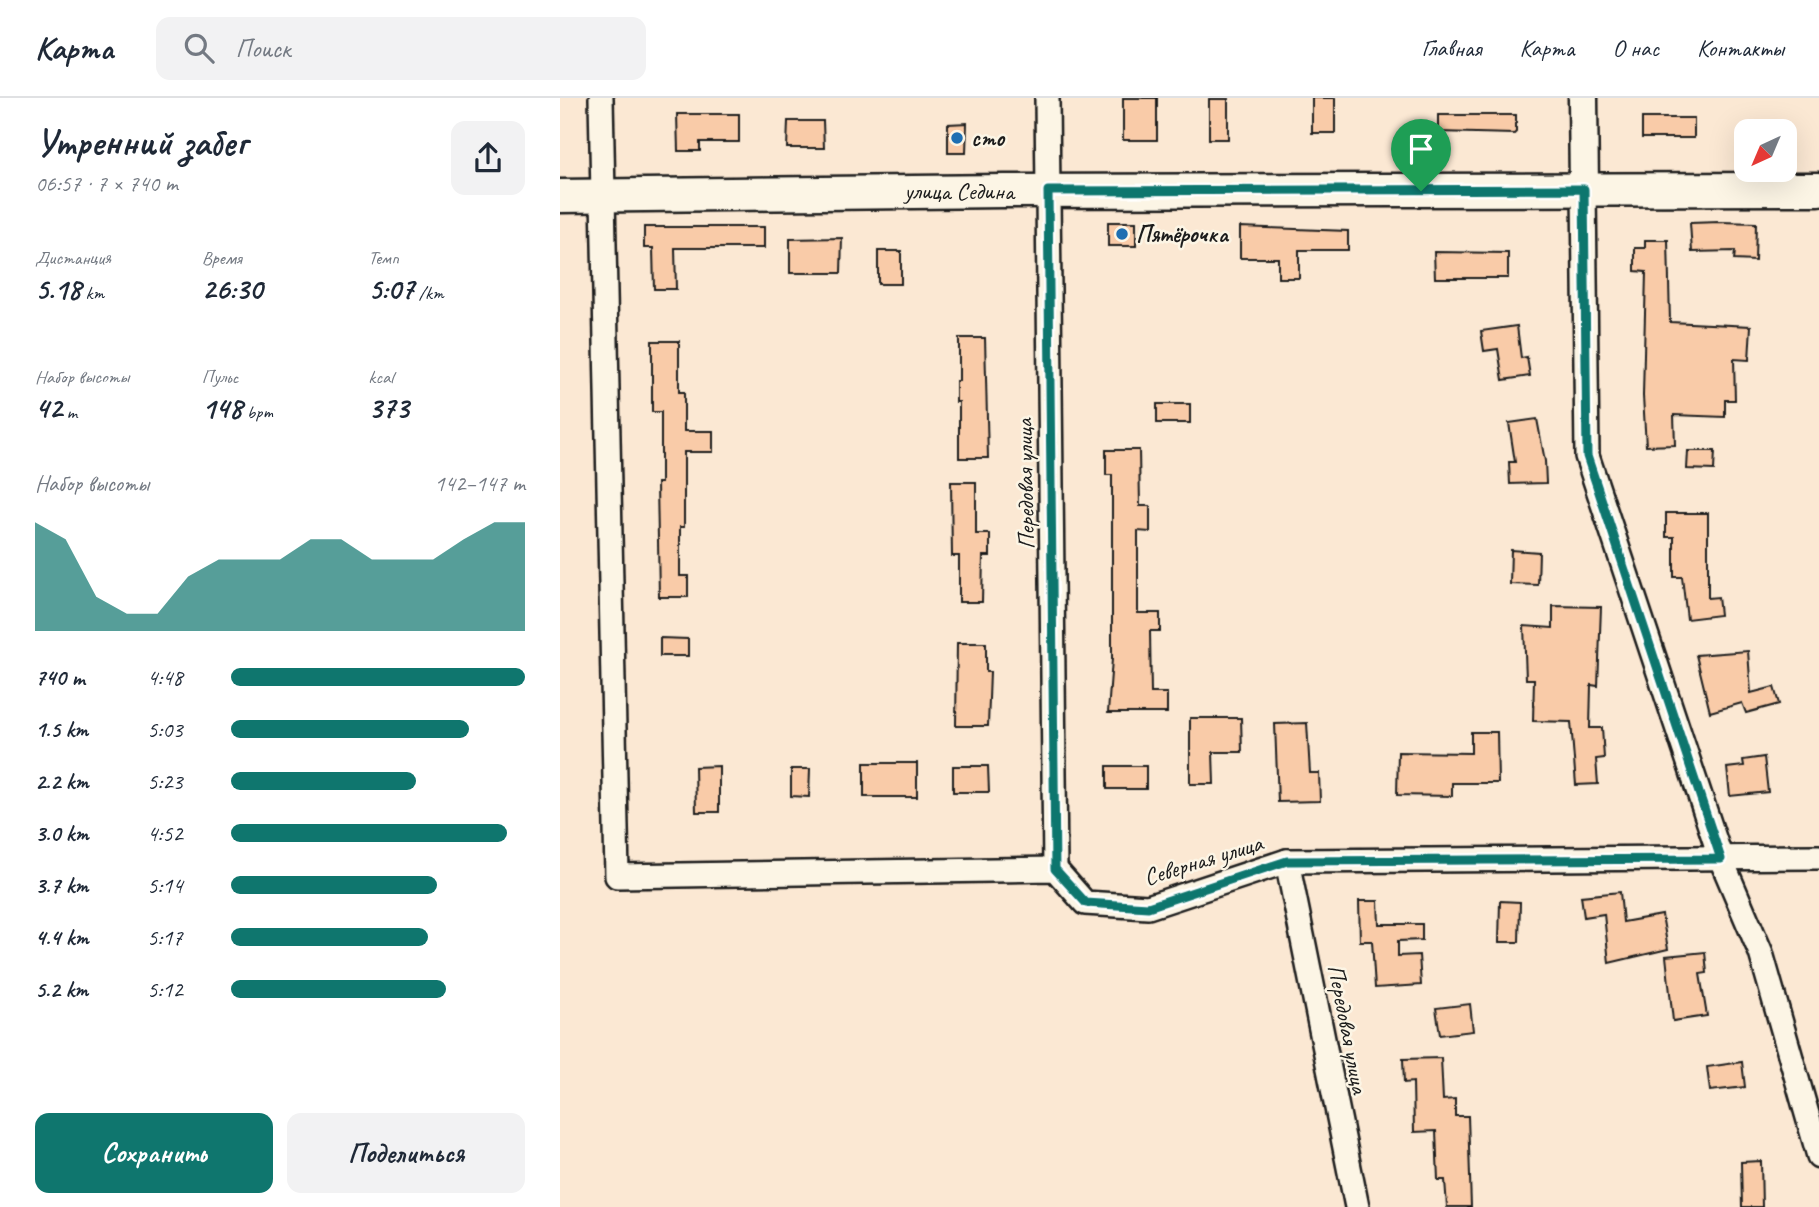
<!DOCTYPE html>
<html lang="ru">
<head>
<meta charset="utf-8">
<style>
	body { margin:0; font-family:Caveat,sans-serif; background:#f2f2f3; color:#1f2937; height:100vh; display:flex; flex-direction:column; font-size:26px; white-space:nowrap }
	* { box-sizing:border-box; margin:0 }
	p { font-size:23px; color:#747a83 }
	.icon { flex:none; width:38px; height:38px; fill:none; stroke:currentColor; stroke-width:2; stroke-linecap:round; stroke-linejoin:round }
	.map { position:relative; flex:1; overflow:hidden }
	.details { display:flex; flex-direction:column; background:#fff; width:560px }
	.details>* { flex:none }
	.needle { width:46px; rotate:224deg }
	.fabs { position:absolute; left:1174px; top:21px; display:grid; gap:14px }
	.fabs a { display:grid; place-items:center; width:63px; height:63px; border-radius:14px; background:#fff; box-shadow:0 7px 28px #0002; font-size:35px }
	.pin { position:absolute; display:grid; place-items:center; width:60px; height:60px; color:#fff; margin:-72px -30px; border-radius:50% 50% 50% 0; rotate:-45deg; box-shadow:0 0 7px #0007 }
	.pin .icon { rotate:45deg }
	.round { display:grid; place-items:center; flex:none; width:74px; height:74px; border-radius:14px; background:#f2f2f3 }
	.head { display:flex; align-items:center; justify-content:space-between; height:119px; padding:0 35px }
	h1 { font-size:38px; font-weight:600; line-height:52px }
	.figures { display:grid; grid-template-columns:repeat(3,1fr); gap:10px; height:119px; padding:7px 35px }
	.figures div { display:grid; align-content:center }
	.figures b { font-size:30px; font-weight:600 }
	.figures small { font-size:19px; font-weight:400 }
	.figures p { font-size:19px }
	.chart { height:196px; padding:14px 35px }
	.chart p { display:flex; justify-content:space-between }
	.chart svg { width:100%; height:126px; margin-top:7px; fill:#0f766e; opacity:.7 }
	.action { display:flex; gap:14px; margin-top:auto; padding:14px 35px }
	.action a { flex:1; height:80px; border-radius:14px; background:#0f766e; color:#fff; font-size:28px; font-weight:600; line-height:80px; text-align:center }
	.action a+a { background:#f2f2f3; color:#1f2937 }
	ul { padding:0 35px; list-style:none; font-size:23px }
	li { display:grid; grid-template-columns:112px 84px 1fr; align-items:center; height:52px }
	li i { height:18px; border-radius:9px; background:#0f766e }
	header { display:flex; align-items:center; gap:42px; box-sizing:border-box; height:98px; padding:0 35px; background:#fff; border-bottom:2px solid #e0e1e3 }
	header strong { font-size:33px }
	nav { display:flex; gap:38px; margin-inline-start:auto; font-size:24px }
	.search { width:490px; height:63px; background:#f2f2f3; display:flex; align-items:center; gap:18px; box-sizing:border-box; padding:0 24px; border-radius:14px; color:#747a83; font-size:26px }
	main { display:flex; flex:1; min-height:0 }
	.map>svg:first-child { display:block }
	.building { fill:#f9cba8; stroke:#1c1c1c; stroke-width:2 }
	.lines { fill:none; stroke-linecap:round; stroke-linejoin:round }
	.minor-casing { stroke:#1c1c1c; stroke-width:28 }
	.tertiary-casing { stroke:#1c1c1c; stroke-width:33 }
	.secondary-casing { stroke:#1c1c1c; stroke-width:37 }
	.minor { stroke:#fcf5e5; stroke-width:23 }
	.tertiary { stroke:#fcf5e5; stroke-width:28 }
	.secondary { stroke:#fcf5e5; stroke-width:32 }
	.route-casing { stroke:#fff; stroke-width:14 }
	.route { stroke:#0f766e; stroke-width:9 }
	.poi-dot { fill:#1f6fb2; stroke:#fcf5e5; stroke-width:2.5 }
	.labels { text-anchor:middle; stroke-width:5; stroke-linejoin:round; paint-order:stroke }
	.poi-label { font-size:24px; font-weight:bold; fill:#1c1c1c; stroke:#fcf5e5; text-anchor:start }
	.street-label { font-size:24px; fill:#1c1c1c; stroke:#fcf5e5 }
</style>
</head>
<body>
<header>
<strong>Карта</strong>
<div class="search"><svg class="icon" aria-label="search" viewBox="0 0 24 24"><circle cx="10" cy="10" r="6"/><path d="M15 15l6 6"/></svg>Поиск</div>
<nav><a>Главная</a><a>Карта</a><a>О нас</a><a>Контакты</a></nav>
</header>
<main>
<section class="details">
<div class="head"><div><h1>Утренний забег</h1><p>06:57 · 7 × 740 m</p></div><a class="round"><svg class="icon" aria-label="share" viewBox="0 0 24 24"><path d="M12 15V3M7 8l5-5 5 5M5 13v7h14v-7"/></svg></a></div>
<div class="figures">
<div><p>Дистанция</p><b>5.18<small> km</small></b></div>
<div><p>Время</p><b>26:30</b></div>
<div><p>Темп</p><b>5:07<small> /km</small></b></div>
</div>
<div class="figures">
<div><p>Набор высоты</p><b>42<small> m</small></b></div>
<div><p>Пульс</p><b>148<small> bpm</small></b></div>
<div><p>kcal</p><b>373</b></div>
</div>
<div class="chart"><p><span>Набор высоты</span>142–147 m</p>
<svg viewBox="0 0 160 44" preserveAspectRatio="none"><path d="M0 44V6L10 12L20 32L30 38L40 38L50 25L60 19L70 19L80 19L90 12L100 12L110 19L120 19L130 19L140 12L150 6L160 6V44z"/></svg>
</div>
<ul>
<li><b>740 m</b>4:48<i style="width:100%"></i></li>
<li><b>1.5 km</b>5:03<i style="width:81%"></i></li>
<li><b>2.2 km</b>5:23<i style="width:63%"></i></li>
<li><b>3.0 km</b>4:52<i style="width:94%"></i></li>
<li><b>3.7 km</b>5:14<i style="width:70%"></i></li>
<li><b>4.4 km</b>5:17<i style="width:67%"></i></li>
<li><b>5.2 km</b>5:12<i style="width:73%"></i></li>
</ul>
<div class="action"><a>Сохранить</a><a>Поделиться</a></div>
</section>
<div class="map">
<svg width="1259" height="1109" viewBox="0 0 1259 1109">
	<rect width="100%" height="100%" fill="#fbe8d3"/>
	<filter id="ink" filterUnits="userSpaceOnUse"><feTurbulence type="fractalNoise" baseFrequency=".0143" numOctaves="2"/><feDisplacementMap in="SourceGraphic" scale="14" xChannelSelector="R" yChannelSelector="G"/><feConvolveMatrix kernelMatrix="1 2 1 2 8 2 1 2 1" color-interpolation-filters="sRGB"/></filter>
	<g filter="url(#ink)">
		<g class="building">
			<rect x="563" y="0" width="34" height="42"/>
			<rect x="752" y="0" width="23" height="35"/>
			<rect x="649" y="1" width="19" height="40"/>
			<polygon points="117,16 179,16 179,44 140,44 140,53 118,53"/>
			<polygon points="878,17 956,17 956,34 954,36 878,34"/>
			<rect x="1082" y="20" width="52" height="20"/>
			<polygon points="228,23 263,23 264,50 227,50"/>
			<polygon points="407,25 406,55 388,55 388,26"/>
			<rect x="548" y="124" width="28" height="24"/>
			<polygon points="1160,124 1196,125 1195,163 1174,162 1175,153 1132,154 1130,125"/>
			<polygon points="84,129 204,129 204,150 115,150 116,191 94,191 93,150 84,150"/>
			<polygon points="680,129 788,133 788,152 739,152 739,180 718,180 718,160 680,160"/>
			<polygon points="282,140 281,175 230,175 230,141"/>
			<polygon points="1085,142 1108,142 1110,224 1191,228 1189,262 1174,261 1175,302 1165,302 1165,319 1114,317 1115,347 1086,348 1083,298 1086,174 1075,173 1075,150 1085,150"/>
			<rect x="318" y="153" width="23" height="33"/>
			<polygon points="874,154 948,155 948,180 875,180"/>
			<polygon points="957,228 961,260 967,259 970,278 943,282 938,251 924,253 921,233"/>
			<polygon points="399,240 425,240 428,360 399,360 399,304 396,304 396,283 399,283"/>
			<polygon points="92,243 119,243 119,294 124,294 124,333 153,333 153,354 124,354 124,429 120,429 120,478 128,478 128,499 99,499 97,385 101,385 101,314 92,314"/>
			<rect x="597" y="306" width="33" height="19"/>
			<polygon points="977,321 985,363 986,385 950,386 949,364 955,364 949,325"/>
			<polygon points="546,352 579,352 580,408 590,408 590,434 578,433 578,515 600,515 600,533 590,533 591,595 607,595 607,615 548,615 552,561 552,377 546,377"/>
			<polygon points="1128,353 1155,353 1154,372 1127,371"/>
			<polygon points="391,384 416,384 416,436 430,436 430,458 423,458 422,504 399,504 399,458 392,458"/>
			<polygon points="1106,415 1148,415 1148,500 1158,499 1160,517 1127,521 1122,479 1114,479 1114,439 1106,439"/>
			<polygon points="951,452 979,454 978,487 950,486"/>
			<polygon points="993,508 1041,509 1038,588 1031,587 1030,630 1042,630 1044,660 1036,661 1038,686 1016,687 1011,624 973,623 974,581 966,581 964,528 993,530"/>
			<polygon points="100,540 128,541 128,558 100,558"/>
			<polygon points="397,545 426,545 426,574 430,574 428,628 396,628"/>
			<polygon points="1188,553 1191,595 1214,589 1219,606 1186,615 1182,605 1150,614 1136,557"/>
			<polygon points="630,620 681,620 682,654 653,654 654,686 630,686"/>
			<polygon points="747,625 750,675 759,675 760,703 718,704 715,626"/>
			<polygon points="911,634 937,634 938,685 892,685 892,698 837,697 838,654 911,655"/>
			<polygon points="1204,659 1208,694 1170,698 1167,670 1184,668 1183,662"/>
			<rect x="304" y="665" width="53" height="34"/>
			<polygon points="159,668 159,714 136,714 135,669"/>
			<polygon points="393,668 428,668 429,694 393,694"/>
			<rect x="547" y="668" width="39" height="23"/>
			<polygon points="231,671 250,671 249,699 231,698"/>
			<polygon points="1060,794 1063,824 1102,817 1108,851 1049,865 1044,816 1024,819 1021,798"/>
			<polygon points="799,803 818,803 819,826 862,826 862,842 838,843 838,858 859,857 861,887 815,890 812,843 800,843"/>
			<polygon points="940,803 960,804 959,844 939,844"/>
			<polygon points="1145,854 1147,875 1140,876 1147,918 1113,923 1106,858"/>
			<polygon points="910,906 913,933 880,937 876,910"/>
			<polygon points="881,960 883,1002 895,1001 895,1018 908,1018 911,1109 887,1109 885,1082 878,1082 876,1033 854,1034 853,984 844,985 843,961"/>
			<polygon points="1182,964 1185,989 1150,993 1147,969"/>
			<polygon points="1201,1063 1202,1109 1182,1109 1181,1064"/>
		</g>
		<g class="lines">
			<defs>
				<g id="minor">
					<polyline points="41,0 57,778 495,771 525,805 588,809 727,763 1259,759"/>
					<polyline points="487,0 495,771"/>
					<polyline points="1024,91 1027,358 1161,761 1201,855 1259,1058"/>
					<polyline points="727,763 797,1109"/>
				</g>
				<polyline id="tertiary" points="1023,0 1024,91"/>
				<polyline id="secondary" points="0,98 445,93 1259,91"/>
			</defs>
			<use href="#minor" class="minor-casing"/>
			<use href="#tertiary" class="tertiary-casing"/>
			<use href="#secondary" class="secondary-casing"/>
			<use href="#minor" class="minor"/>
			<use href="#tertiary" class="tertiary"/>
			<use href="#secondary" class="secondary"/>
		</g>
	</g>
	<g class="lines" filter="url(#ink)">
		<defs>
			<polygon id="route" points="1024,91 1027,358 1161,761 727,763 588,809 526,805 495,771 488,93"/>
		</defs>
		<use href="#route" class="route-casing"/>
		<use href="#route" class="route"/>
	</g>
	<g class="poi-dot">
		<circle cx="397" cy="40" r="7"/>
		<circle cx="562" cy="136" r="7"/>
	</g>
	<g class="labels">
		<g class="poi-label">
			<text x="411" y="48">сто</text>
			<text x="576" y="144">Пятёрочка</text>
		</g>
		<g class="street-label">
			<text x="399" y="101">улица Седина</text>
			<text transform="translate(465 386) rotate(-91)" y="8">Передовая улица</text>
			<text transform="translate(643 762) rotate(-17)" y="8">Северная улица</text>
			<text transform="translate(788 931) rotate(79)" y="8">Передовая улица</text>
		</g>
	</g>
</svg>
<div class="fabs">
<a><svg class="needle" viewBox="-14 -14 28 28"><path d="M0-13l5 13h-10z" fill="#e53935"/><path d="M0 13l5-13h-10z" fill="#747a83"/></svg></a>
</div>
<div class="pin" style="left:861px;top:93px;background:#1e9e55"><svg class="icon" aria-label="arrive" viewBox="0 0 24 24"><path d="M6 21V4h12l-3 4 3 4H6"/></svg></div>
</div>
</main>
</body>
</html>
